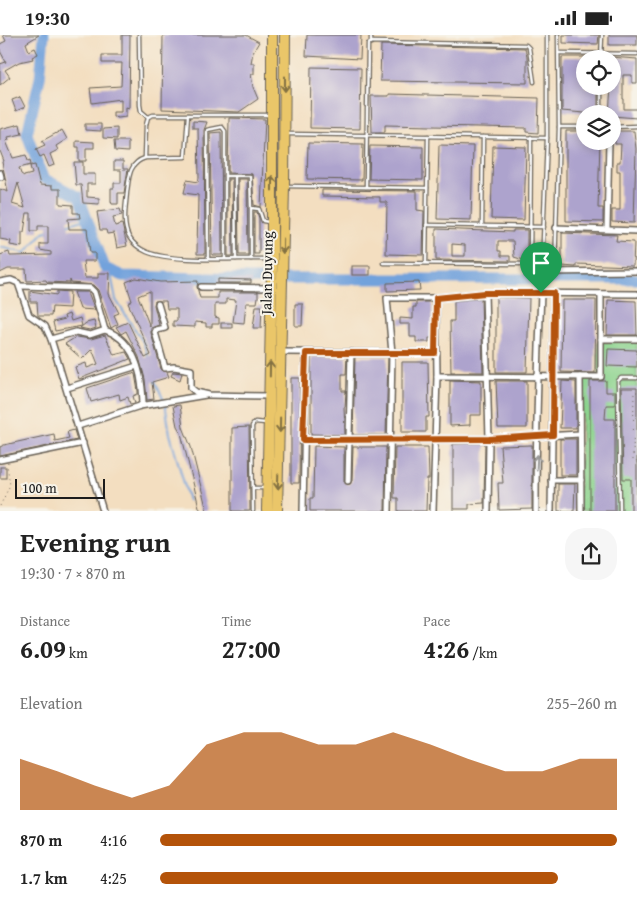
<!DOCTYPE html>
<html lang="en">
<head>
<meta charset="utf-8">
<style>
	body { margin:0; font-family:"Gentium Book Plus",serif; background:#f6f6f6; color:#222; height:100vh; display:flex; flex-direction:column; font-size:19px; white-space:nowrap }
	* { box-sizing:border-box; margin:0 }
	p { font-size:16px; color:#767676 }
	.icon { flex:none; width:28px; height:28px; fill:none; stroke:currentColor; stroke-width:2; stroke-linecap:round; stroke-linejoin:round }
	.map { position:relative; height:476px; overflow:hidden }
	.details { display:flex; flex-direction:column; background:#fff; flex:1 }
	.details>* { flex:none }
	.buttons { position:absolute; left:576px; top:15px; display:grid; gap:10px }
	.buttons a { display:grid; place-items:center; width:45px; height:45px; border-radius:50%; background:#fff; box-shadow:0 2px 8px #0003; font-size:25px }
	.scale { position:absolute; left:15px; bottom:12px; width:90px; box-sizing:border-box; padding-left:5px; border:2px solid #1c1c1c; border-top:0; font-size:14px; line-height:18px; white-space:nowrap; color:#1c1c1c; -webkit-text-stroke:4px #f7f3e8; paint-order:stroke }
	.pin { position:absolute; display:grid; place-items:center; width:42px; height:42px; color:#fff; margin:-51px -21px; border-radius:50% 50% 50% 0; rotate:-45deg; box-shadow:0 0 5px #0007 }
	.pin .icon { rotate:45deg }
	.round { display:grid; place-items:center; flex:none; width:52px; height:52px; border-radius:20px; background:#f6f6f6 }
	.head { display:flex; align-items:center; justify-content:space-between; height:85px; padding:0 20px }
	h1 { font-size:28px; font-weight:600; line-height:38px }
	.figures { display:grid; grid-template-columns:repeat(3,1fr); gap:8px; height:85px; padding:5px 20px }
	.figures div { display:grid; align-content:center }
	.figures b { font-size:25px; font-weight:600 }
	.figures small { font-size:14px; font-weight:400 }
	.figures p { font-size:14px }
	.chart { height:140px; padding:10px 20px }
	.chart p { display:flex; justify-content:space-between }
	.chart svg { width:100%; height:90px; margin-top:5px; fill:#b45309; opacity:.7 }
	ul { padding:0 20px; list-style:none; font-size:16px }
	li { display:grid; grid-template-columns:80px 60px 1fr; align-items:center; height:38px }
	li i { height:12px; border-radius:6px; background:#b45309 }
	.status { display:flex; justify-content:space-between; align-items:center; height:35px; padding:0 25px; background:#fff; direction:ltr }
	.status svg { height:14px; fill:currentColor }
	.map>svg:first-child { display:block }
	.green { fill:#8cd38e; stroke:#547855 }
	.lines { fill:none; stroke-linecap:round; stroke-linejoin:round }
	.stream { stroke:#72a2dc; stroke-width:2 }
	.river { stroke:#72a2dc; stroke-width:11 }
	.building { fill:#ada3cd; fill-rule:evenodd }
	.lane-casing { stroke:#676055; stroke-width:5 }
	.street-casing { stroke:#676055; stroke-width:8 }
	.highway-casing { stroke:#676055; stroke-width:12 }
	.path { stroke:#676055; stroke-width:1; stroke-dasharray:1 4; stroke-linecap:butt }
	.lane { stroke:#fff; stroke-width:2.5 }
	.street { stroke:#fff; stroke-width:5 }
	.highway { stroke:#eac669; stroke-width:10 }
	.oneway { stroke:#837142 }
	.oneway2 { stroke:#999 }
	.route-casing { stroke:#fff; stroke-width:10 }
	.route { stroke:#b45309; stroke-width:6 }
	.labels { text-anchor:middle; stroke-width:4; stroke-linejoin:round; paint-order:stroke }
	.street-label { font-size:15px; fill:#1c1c1c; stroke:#f7f3e8 }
</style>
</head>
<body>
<div class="status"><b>19:30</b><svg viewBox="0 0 49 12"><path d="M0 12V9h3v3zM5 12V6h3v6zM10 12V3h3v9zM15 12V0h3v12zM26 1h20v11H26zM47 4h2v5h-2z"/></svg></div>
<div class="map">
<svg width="637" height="476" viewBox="0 0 637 476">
	<rect width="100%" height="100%" fill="#f7f3e8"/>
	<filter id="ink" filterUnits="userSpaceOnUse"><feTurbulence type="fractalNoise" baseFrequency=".02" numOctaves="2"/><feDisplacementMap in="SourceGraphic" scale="10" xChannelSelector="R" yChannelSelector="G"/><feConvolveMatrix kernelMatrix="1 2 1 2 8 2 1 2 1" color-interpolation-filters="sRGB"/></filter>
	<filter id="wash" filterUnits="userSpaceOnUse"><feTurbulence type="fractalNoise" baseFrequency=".0096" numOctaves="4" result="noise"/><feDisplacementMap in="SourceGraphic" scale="20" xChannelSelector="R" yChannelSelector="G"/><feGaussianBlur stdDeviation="1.12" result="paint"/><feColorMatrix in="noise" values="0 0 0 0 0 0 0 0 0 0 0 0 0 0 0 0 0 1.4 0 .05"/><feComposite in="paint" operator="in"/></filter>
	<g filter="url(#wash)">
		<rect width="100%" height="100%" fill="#f3dec0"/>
		<polygon class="green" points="598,307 637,307 637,476 578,476 583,341 599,340"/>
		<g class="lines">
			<g class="stream">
				<polyline points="66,190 86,184"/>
				<polyline points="0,212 25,218 44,197 50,195"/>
				<polyline points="110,235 116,265 143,307 148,322"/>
				<polyline points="154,344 165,368 170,399 189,466"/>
			</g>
			<polyline class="river" points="44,0 40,43 27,99 43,143 79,162 105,233 123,241 248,244 637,244"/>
		</g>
		<g id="blocks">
			<g class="building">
				<polygon points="3,0 39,0 26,8 29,16 35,13 38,19 32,22 33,24 19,27 5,35 10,42 0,50 0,29 6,27 0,16 0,9 6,6"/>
				<polygon points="122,0 130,0 129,73 126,72 126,82 118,83 113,82 113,77 121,77 121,64 92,68 90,53 121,51 122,28 102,28 102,20 122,20"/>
				<polygon points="163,0 246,0 259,7 253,17 251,28 254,28 254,39 251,39 253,52 258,64 239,77 162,74"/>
				<polygon points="307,0 361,0 360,24 306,21"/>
				<polygon points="563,0 599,0 598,9 563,8"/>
				<rect x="609" y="0" width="28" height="10"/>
				<polygon points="381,10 525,13 527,22 527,48 380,46"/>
				<polygon points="562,22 585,22 585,52 598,52 598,75 595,75 595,79 562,76"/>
				<polygon points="610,22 637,24 637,48 632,48 632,40 623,40 623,64 624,64 624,74 637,74 637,83 612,81 612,79 609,79 611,51 612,51 612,24"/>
				<polygon points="311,32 361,33 360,94 310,93"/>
				<polygon points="389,59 539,63 538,98 526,97 526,93 385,90 385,97 372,97 371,61 389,61"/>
				<polygon points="20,62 25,72 16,76 12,65"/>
				<polygon points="229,83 265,84 261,172 254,170 252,139 228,138"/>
				<polygon points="193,86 207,87 204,95 205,219 197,219 198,160 184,158 187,145 198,147 199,143 198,93 193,93"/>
				<path d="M20 89 22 99 8 102 9 105 6 106 13 123 26 120 28 126 30 125 31 130 19 133 21 139 24 141 32 139 30 131 35 130 40 150 52 151V154H60V169L73 170V178H79L80 183 68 184 69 194H87L90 218H95V226H83L85 243H98V238H110L109 259 119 278 114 280 118 289 111 293 98 255 93 250 71 248 70 245V248L47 247 46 245 27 246 26 234H8L0 238V220L9 217 10 221 51 220V217L40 215V209H48V191H38V196H31V178H27L24 197H22V212L10 210 11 206 0 204V154L8 157 2 127 4 126 0 116V94ZM18 148 25 173 12 169Z"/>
				<polygon points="85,89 101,89 101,96 85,95"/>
				<polygon points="117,93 117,104 103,103 103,94"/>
				<polygon points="62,95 67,104 56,111 58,115 50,119 54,130 49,132 44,120 40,122 36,114 45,110 42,106"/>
				<polygon points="566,96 585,96 585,106 600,106 598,173 603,173 603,187 566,186"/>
				<polygon points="615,96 634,96 636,114 634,188 612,187 612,175 620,175 620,136 617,136 617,127 620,127 621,109 615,109"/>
				<polygon points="221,97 222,220 212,220 210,98"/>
				<polygon points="76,106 94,107 94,113 86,113 86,126 79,126 79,112 76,112"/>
				<polygon points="114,106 128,106 128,117 115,116"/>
				<polygon points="308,108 363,109 362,145 307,144"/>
				<polygon points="439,110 473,111 471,185 437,184"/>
				<polygon points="370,111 423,112 423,145 369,144"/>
				<polygon points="493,111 526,112 524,185 491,184"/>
				<polygon points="114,126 123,126 123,134 128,134 124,158 118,158 118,169 112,169 111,166 111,153 114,153 114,148 121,148 121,135 114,135"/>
				<polygon points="74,127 83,127 83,139 95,139 95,149 87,149 87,162 99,163 99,169 83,168 81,150 76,150"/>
				<polygon points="228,144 232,144 233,221 228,221"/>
				<polygon points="238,144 247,144 248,220 239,220"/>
				<polygon points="322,155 417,156 417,175 424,176 423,220 386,219 387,167 380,167 380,162 322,161"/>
				<polygon points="120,174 122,180 113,182 115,191 122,189 127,211 117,213 114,198 107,199 106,195 100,195 97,177"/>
				<polygon points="254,177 257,177 259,183 259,219 254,219"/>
				<path d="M436 194 513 197V195H527V226L514 222 513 206H498V216H501V221H510V226L436 225ZM452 209 465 210V221H452Z"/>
				<polygon points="562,198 617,200 616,206 634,207 633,231 576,229 576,232 562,231"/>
				<rect x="352" y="231" width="18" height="9"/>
				<path d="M136 243 160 247 198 246 197 252 200 263H218V257H258V262L257 268H246L244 288 233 287 236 265 226 264V269H215V282L219 283V289H212V292H206V288L195 287V292L173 291V286H177V274H167L166 266H155L154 270 159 290 151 293V298L161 334 167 337 169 342 152 347 154 364 147 365 145 344 139 322 126 296 121 299 116 292 128 287 145 323 151 320 128 268 132 266 126 247ZM150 256V292L138 261Z"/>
				<polygon points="218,244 251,245 251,248 218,248"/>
				<polygon points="419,247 420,255 387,256 387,248"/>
				<polygon points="30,256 57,260 57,256 70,257 69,273 52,272 51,281 38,281 37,267 30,267"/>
				<polygon points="74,257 88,257 95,275 80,274"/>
				<polygon points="496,262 529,263 527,337 496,337"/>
				<polygon points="481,263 483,337 451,337 450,286 454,286 454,266"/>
				<polygon points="562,265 596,265 595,338 561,337"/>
				<polygon points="608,265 636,266 637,300 607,300"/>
				<polygon points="416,267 432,267 432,303 429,303 429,307 416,307 416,302 410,302 410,289 400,289 400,283 413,284 413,272 416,272"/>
				<polygon points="295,269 303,269 302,291 295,291"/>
				<polygon points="256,271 262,271 261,293 253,293"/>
				<polygon points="69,279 71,286 80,283 82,291 55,296 53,287 65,284 64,281"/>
				<polygon points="94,286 96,293 90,295 80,293 86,288"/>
				<rect x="221" y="288" width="11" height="5"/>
				<polygon points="105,300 114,320 126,317 130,324 79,344 75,332 86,328 87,333 98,329 92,314 82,324 65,309 76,302 91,304"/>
				<polygon points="608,314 637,315 637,332 607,331"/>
				<polygon points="311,322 347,322 346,339 342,339 342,356 346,356 345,372 344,372 345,400 311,399"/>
				<polygon points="355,322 388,322 386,400 353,400"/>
				<polygon points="402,327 428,327 429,382 426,382 426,397 402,397"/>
				<polygon points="173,337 182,338 180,345 171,341"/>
				<polygon points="132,338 135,339 138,356 138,359 133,361 135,368 130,369 128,362 120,365 119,359 91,367 87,353"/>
				<polygon points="291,343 300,343 299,448 291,448"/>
				<polygon points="450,345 481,346 481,380 470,380 470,390 450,391"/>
				<polygon points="496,346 527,346 527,393 498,393"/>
				<polygon points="562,346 576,347 576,393 560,393"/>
				<polygon points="590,346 606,346 606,357 615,357 615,370 606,370 605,384 615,384 615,476 590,476"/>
				<polygon points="621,353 637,353 637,476 631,476 631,444 623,444"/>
				<polygon points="180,370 183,392 191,412 207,476 201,476 199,472 181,398 177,391 173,371"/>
				<polygon points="249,392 250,476 232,476 232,393"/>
				<polygon points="74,395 77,405 0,421 0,412 4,410 54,399 55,406 69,403 67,397"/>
				<rect x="560" y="404" width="16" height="36"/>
				<polygon points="485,408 484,468 469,469 469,474 453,474 453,409"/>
				<polygon points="532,410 532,474 499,475 498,448 503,448 500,411"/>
				<polygon points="314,411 344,412 344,446 348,450 352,446 353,412 386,412 385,476 310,476 310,463 313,463"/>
				<polygon points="395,412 428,412 429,444 427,444 426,476 398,476 398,463 394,463"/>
				<rect x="0" y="432" width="6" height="11"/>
				<polygon points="558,449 575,449 574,476 558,476"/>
			</g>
		</g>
	</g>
	<g filter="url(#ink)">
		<use href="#blocks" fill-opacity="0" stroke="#676055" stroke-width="1"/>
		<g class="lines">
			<defs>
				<g id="lane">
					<polyline points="139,0 140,70 141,76 148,82"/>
					<polyline points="371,8 371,0"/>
					<polyline points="560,18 637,19"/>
					<polyline points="601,24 602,0"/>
					<polyline points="601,51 601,79"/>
					<path d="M269 80H153L148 82 146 90 145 123C129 128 129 142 127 157 126 171 122 189 129 202 133 209 140 214 147 217 173 228 239 223 270 224"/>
					<polyline points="559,92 585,92"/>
					<polyline points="612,92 637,91"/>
					<polyline points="288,99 547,103"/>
					<polyline points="145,123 185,122 188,80"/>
					<polyline points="225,141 250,141 251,173 259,174 263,186 269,187"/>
					<polyline points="235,141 236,224"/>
					<polyline points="286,151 427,153"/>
					<polyline points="366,152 368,9 372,7 526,10 529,13 534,47"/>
					<polyline points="251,173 251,224"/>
					<polyline points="426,190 544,192"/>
					<polyline points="482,190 483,102"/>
					<polyline points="208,223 207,95 222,92 225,96 225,223"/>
					<polyline points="383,228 530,229 531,102"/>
					<polyline points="426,228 428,101"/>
					<polyline points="555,236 559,92 558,0"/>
					<polyline points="541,258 547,103 547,0"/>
					<polyline points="253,453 264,453"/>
					<polyline points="253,476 252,391 255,387 266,388"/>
					<polyline points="620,476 618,346 621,343 637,343"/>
				</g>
				<g id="street">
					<polyline points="0,138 1,142"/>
					<polyline points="556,193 637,196"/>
					<polyline points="607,194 609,106"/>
					<polyline points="542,237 637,236"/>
					<polyline points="0,247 11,245 18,248 29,280 45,291 51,304 103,476"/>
					<polyline points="21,251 90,253 94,257 105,295"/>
					<polyline points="201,252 271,253"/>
					<polyline points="485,258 489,404 488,476"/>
					<polyline points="158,269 165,293 156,295 155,297 165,333 174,332 191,335 191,353 196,357 209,360 269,361"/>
					<path d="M51 304 76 297 90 300 105 295C135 305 142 338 143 367L140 371"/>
					<polyline points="601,304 637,304"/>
					<polyline points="281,317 435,318"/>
					<polyline points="437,341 601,342 601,259"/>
					<polyline points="580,342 581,476"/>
					<polyline points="67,353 137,331"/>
					<polyline points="78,391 140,371 206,360"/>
					<polyline points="303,405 489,404 580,399"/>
					<polyline points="0,425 83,408"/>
					<polyline points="551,445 581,445"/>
					<polyline points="348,446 351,317"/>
					<polyline points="303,476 306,318"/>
					<polyline points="389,476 392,318 387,263 436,263 485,258 637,259"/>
					<polyline points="433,476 437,341 436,263"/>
					<path d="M536 476C536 403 538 331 541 258"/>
					<polyline points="551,476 554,258"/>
				</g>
				<g id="highway">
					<polyline points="267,476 272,232 272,0"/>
					<polyline points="277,476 284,151 285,0"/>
				</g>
			</defs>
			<use href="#lane" class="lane-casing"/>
			<use href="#street" class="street-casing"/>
			<use href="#highway" class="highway-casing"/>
			<g class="path">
				<polyline points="637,357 634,357 633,426 637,427"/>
				<polyline points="0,471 10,450 7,429"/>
			</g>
			<use href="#lane" class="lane"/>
			<use href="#street" class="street"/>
			<use href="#highway" class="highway"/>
		</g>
		<defs><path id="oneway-shaft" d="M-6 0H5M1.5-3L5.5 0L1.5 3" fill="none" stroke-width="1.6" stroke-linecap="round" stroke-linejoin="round" transform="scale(1.25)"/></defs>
		<g class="oneway">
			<use href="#oneway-shaft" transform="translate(285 49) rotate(90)"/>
			<use href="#oneway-shaft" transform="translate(272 148) rotate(-90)"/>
			<use href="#oneway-shaft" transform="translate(283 211) rotate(91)"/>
			<use href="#oneway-shaft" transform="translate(270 334) rotate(-89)"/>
			<use href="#oneway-shaft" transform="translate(280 390) rotate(91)"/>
			<use href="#oneway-shaft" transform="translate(278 447) rotate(92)"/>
		</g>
		<use class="oneway2" href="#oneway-shaft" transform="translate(537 427) rotate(-87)"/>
	</g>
	<g class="lines" filter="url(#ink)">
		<defs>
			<polygon id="route" points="485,258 554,258 553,400 489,404 303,405 306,318 435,318 436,263"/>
		</defs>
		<use href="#route" class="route-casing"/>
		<use href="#route" class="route"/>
	</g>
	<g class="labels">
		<g class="street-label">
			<text transform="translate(267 238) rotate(-89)" y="5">Jalan Duyung</text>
		</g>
	</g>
</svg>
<div class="buttons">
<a><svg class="icon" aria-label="locate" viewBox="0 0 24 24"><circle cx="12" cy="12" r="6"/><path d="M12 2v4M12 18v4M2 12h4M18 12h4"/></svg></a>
<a><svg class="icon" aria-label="layers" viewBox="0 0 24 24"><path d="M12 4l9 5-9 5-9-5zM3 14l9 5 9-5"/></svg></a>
</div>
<div class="scale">100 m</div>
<div class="pin" style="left:541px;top:258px;background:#1e9e55"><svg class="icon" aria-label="arrive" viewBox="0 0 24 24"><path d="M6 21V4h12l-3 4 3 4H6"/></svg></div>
</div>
<section class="details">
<div class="head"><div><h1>Evening run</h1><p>19:30 · 7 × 870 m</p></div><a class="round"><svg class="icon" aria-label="share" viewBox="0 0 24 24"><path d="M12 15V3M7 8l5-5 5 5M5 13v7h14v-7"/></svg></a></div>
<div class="figures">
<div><p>Distance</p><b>6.09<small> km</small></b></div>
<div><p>Time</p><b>27:00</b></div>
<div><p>Pace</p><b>4:26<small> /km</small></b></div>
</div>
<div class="chart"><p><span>Elevation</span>255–260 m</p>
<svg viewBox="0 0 160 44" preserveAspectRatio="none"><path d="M0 44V19L10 25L20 32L30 38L40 32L50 12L60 6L70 6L80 12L90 12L100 6L110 12L120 19L130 25L140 25L150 19L160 19V44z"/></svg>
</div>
<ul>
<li><b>870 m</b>4:16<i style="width:100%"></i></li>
<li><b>1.7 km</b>4:25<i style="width:87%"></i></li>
</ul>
</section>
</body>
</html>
